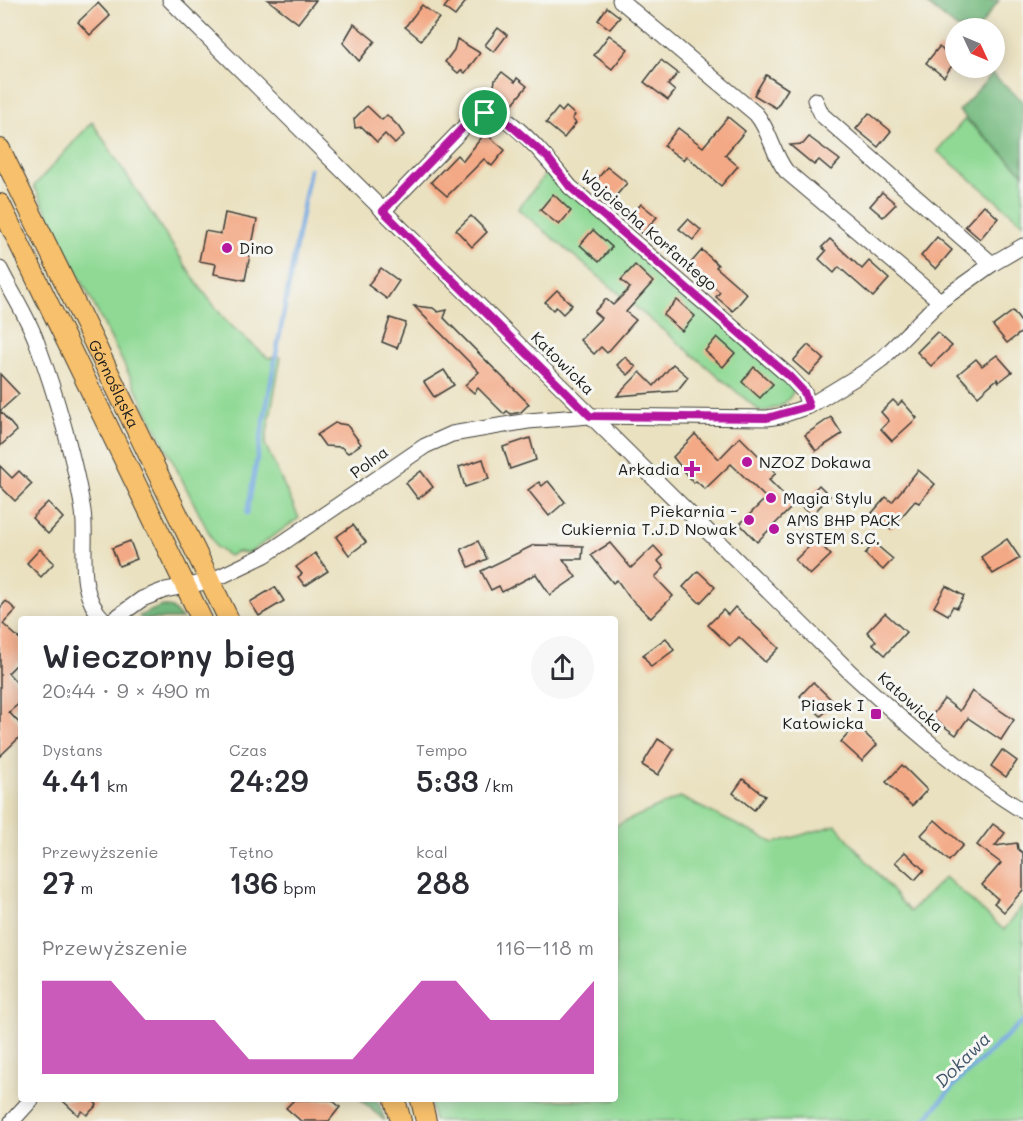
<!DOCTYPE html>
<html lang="pl">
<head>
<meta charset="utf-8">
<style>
	body { margin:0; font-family:Mali,sans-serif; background:#f7f7f7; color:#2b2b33; height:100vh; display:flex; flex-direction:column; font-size:22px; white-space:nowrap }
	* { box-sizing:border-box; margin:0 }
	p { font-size:20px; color:#7c7c81 }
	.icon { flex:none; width:33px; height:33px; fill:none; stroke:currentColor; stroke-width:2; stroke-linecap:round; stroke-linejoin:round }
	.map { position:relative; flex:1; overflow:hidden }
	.side { position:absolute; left:18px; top:616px; width:600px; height:486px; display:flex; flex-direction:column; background:#fff; border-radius:6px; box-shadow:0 3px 15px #0003 }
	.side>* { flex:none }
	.needle { width:39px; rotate:134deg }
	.fabs { position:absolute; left:945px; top:18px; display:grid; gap:12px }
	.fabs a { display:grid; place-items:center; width:60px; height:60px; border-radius:50%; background:#fff; box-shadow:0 3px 15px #0003; font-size:30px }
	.pin { position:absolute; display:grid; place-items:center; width:51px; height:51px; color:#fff; margin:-26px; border:3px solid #fff; border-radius:50%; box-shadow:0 2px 6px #0007 }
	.round { display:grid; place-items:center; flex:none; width:63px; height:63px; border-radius:32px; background:#f7f7f7 }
	.overview { display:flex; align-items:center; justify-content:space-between; height:102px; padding:0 24px }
	h1 { font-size:33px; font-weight:600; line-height:45px }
	.stats { display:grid; grid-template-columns:repeat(3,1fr); gap:9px; height:102px; padding:6px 24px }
	.stats div { display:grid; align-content:center }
	.stats b { font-size:30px; font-weight:600 }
	.stats small { font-size:16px; font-weight:400 }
	.stats p { font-size:16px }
	.chart { height:168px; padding:12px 24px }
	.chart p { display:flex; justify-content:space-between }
	.chart svg { width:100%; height:108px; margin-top:6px; fill:#b5179e; opacity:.7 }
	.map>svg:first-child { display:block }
	.green { fill:#8fd994; stroke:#567a58; stroke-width:1.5 }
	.forest { fill:#73b97e; stroke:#486a4d; stroke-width:1.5 }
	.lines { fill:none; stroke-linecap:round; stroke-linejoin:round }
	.stream { stroke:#73a8e0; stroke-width:4.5 }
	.building { fill:#f3a985 }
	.minor-casing { stroke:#3b3a35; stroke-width:17 }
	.major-casing { stroke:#3b3a35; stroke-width:22 }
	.minor { stroke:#fff; stroke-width:15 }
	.major { stroke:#f7c06c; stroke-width:20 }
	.route-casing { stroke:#fff; stroke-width:12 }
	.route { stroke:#b5179e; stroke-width:8 }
	.poi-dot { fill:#b5179e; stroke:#f6f6f2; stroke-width:2 }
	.labels { text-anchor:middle; stroke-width:6; stroke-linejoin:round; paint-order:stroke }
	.street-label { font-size:16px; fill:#1c1c1c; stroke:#f6f6f2 }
	.poi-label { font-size:16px; fill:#1c1c1c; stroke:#f6f6f2; text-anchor:start }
	.water-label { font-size:18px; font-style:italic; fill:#3f546a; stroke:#f6f6f2 }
</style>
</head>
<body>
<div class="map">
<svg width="1023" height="1121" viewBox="0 0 1023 1121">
	<rect width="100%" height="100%" fill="#f6f6f2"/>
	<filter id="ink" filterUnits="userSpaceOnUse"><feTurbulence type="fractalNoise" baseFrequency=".0167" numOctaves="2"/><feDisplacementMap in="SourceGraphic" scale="12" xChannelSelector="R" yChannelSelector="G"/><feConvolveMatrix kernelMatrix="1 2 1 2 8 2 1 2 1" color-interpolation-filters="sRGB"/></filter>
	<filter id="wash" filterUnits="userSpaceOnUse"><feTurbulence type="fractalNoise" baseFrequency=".008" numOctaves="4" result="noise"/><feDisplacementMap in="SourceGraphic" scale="24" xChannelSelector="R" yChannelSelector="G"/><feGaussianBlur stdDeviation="1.35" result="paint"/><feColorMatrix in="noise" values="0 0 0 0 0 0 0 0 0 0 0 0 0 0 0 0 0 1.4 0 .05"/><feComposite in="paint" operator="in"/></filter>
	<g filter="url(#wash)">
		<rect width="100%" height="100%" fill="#eae1c0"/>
		<g class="green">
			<polygon points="965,119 1023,173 1023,223 937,151"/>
			<polygon points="92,122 199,286 226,321 268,358 281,357 265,444 299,518 249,553 237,552 229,556 216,547 34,186"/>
			<path d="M552 166 787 377 794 390C787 406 777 408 761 412L518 209Z"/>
			<polygon points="680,797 774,843 836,825 910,912 945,877 1004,930 1023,905 1023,1121 434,1121 430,1100 615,1100 615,826"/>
		</g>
		<g class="forest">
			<polygon points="922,0 999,0 979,28 957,28"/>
			<polygon points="992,74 1023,101 1023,173 959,111"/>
			<polygon points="162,606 172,608 182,619 142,619 139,616"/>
			<polygon points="361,1100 377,1100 385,1121"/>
		</g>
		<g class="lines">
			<g class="stream">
				<polyline points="247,513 310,169"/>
				<polyline points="924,1121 956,1083 1023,1021"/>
			</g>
		</g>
		<g id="blocks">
			<g class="building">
				<polygon points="268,0 316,0 298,23"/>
				<polygon points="450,0 467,0 455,16 444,8"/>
				<polygon points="98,3 110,16 90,35 78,22"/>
				<polygon points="422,5 439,18 421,40 405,27"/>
				<polygon points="607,7 620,17 610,29 598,20"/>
				<polygon points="354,24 375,41 359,61 343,43"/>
				<polygon points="498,28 507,35 494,52 485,45"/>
				<polygon points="609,35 628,49 612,69 594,55"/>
				<polygon points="457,39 480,53 465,73 461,70 458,73 445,62 454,50"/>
				<polygon points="939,47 956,60 944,77 926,63"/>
				<polygon points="661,60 678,73 668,85 675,91 668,100 644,82"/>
				<polygon points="502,72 515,82 517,78 527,86 511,106 493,92 495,80"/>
				<polygon points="766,75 788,89 776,108 754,95"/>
				<polygon points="367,106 382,120 387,115 398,126 404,135 395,144 385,134 377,142 362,127 355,128 354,119"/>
				<polygon points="566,107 575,115 572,119 576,123 564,138 546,123 558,108 562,112"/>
				<polygon points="869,113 891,131 878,147 856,129"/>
				<polygon points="728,117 745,131 725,155 738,166 721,186 686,156 683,160 664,146 678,128 703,147"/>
				<polygon points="485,133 505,150 492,166 484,159 447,196 431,182 457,155 463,161"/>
				<polygon points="809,137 840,160 831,170 819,160 814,165 790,145 803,144"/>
				<polygon points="607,167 627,183 615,197 594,183"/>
				<polygon points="882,192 896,204 883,217 870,206"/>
				<polygon points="553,194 571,211 559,225 540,210"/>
				<polygon points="641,204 657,217 642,234 627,221"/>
				<polygon points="984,205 998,218 980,239 965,226"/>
				<polygon points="225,213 257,220 245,280 214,274 216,264 199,261 205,231 221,234"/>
				<polygon points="471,216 487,232 472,247 456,230"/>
				<polygon points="688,219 701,230 693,240 679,229"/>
				<polygon points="593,230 612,247 599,262 580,245"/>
				<polygon points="937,237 952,250 936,269 921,256"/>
				<polygon points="830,239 862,269 869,261 889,279 873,297 839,267 834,273 819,259 826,251 822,247"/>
				<polygon points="702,250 718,265 716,267 747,294 733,311 716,297 720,292 689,265"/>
				<polygon points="635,265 653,282 626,312 636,320 607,353 601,347 594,354 580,340 601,318 594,312 606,299 613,305 630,288 621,280"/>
				<polygon points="381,268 399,281 387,299 368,285"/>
				<polygon points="557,290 572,305 563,314 556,307 553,310 545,302"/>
				<polygon points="677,300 695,316 682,331 663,315"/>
				<polygon points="414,306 433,308 438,312 447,310 444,318 529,404 521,412 511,414 507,411 504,414 478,388 474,393 465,385 479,372"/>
				<polygon points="1013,311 1023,325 1023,331 1007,343 993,326"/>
				<polygon points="390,318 406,323 397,348 382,342"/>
				<polygon points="937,332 952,346 931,366 917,352"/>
				<polygon points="717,337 735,353 723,367 705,351"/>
				<polygon points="808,345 824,359 809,375 793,361"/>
				<polygon points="997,355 1012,372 999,382 997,379 978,396 958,374 976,359 982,366"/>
				<polygon points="625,357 636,367 628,375 617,365"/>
				<polygon points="673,364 688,377 677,391 617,396 640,372 654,386"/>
				<polygon points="754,367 773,384 760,398 742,382"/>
				<polygon points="444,370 454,385 434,397 424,382"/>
				<polygon points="0,374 19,394 0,411 17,431 0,446"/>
				<polygon points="893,400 898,405 902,401 917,418 892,441 881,429 889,421 881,412"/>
				<polygon points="831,417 842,434 816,451 805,435"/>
				<polygon points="335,423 347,425 361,444 348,453 341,447 325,446 317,435"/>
				<polygon points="695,434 719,459 740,437 776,473 769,480 794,505 757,542 740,524 766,498 731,464 705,489 696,481 694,483 673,457"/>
				<polygon points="530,438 536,460 510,469 503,447"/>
				<polygon points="483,459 489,479 465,487 459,467"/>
				<polygon points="0,466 12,478 19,471 32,484 15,501 0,486"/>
				<polygon points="918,470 935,484 919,503 915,501 891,529 872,513 886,497 892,502"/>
				<polygon points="421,471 433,487 418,499 406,483"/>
				<polygon points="548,481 565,502 549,516 528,490 539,482 542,486"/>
				<polygon points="819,485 830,496 811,516 800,505"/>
				<polygon points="48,502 63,518 48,534 32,518"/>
				<polygon points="353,525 366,542 349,555 336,537"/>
				<polygon points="1007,539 1020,558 993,574 981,557"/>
				<polygon points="816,540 831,555 810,575 795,560"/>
				<polygon points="130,541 137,559 119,566 112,548"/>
				<polygon points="478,541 487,559 469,567 461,549"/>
				<polygon points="610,543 631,568 654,546 663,556 658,561 664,568 655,577 673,596 651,618 629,597 617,580 613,583 591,555"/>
				<polygon points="874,543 893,559 883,570 865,554"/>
				<polygon points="534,545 583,546 582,559 563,559 576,577 550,595 536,574 502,592 499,586 491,590 481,571"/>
				<polygon points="40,549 54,563 41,577 27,563"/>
				<polygon points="315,553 328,571 305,586 298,577 302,574 296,567"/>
				<polygon points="698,571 715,587 700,603 683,587"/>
				<polygon points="946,586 964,596 957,608 953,606 948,615 934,607"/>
				<polygon points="275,587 284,601 259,616 250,602"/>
				<polygon points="6,601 16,610 3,624 21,640 21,660 8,673 21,687 21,702 9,712 21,725 21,736 0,756 0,608"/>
				<polygon points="735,607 779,648 765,662 739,637 730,646 708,625 723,610 728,615"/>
				<polygon points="885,613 906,632 885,655 873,644 876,641 867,632"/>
				<polygon points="666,638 674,650 651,667 643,655"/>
				<polygon points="813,682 835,703 821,716 800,696"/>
				<polygon points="972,691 1014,720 1001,740 968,718 956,735 931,717 944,699 960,711"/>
				<polygon points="856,725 877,745 862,761 841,742"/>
				<polygon points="658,739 674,749 658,775 642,765"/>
				<polygon points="1002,750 1017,761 1006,777 991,766"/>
				<polygon points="902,765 927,790 912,806 886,782"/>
				<polygon points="743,779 765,796 754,810 733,793"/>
				<polygon points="935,820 963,845 949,861 921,835"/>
				<polygon points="993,824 1005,833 995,846 1017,843 1018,849 1023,853 1023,890 1004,912 994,903 998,899 982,885 1001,863 977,845"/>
				<polygon points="905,852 924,870 915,880 895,862"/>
				<polygon points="62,1100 93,1100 97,1105 87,1115 82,1111 78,1115"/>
				<polygon points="294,1100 332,1100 340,1107 329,1121 301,1121 286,1108"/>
			</g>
		</g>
	</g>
	<g filter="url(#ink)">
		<use href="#blocks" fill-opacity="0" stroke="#3b3a35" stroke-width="1.5"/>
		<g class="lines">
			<defs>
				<g id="minor">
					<path d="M170 0 851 673C905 723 960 772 1023 811"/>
					<path d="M620 0 756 114C771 132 772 153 786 171L940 301"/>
					<polyline points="815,100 822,115 992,264"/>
					<path d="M383 211 473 118C481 114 491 111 500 116 523 129 554 166 570 187L789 376 804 392 809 406"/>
					<path d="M0 269C12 294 28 317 37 343 55 392 75 460 83 511 88 547 74 591 104 620"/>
					<polyline points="113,620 142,599 165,590 211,581 265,555 425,446 452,434 528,421 590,416 767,418 780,416 809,406 863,373 882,359 940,301 992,264 1023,246"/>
					<polyline points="12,1121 31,1100"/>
				</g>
				<g id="major">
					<path id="s1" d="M0 149 229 620"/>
					<polyline points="0,204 202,620"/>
					<polyline points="395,1100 401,1121"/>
					<polyline points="421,1100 426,1121"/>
				</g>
			</defs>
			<use href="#minor" class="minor-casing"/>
			<use href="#major" class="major-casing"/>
			<use href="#minor" class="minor"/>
			<use href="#major" class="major"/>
		</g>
	</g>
	<g class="lines" filter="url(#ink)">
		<defs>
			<polygon id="route" points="485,113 499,115 548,158 570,187 789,376 804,392 809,406 767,418 590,416 383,211 472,118"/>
		</defs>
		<use href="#route" class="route-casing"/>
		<use href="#route" class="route"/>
	</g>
	<g class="poi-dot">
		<circle cx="227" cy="248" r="6"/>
		<circle cx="747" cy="462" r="6"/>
		<path d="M689 460h6v6h6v6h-6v6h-6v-6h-6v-6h6z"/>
		<circle cx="771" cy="498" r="6"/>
		<circle cx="749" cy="520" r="6"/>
		<circle cx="774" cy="529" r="6"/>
		<rect x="870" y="708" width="12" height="12" rx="3"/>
	</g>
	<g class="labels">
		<g class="street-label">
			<text transform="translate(649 230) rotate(41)" y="6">Wojciecha Korfantego</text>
			<text transform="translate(563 363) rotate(45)" y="6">Katowicka</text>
			<text dy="6" stroke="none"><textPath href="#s1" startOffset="261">Górnośląska</textPath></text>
			<text transform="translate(369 462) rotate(-36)" y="6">Polna</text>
			<text transform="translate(911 702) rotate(42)" y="6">Katowicka</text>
		</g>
		<g class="poi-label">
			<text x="239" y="254">Dino</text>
			<text x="759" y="468">NZOZ Dokawa</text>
			<text x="680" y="475" text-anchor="end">Arkadia</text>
			<text x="783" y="504">Magia Stylu</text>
			<text x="737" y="517" text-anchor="end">Piekarnia -<tspan x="737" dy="18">Cukiernia T.J.D Nowak</tspan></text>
			<text x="786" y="526">AMS BHP PACK<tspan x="786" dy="18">SYSTEM S.C.</tspan></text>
			<text x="864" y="711" text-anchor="end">Piasek I<tspan x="864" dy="18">Katowicka</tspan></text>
		</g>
		<g class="water-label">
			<text transform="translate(963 1060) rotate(-45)" y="6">Dokawa</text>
		</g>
	</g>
</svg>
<div class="fabs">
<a><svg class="needle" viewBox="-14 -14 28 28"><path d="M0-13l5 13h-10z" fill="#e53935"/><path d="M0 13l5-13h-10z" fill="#7c7c81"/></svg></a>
</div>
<div class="pin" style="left:485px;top:113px;background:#1e9e55"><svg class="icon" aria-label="arrive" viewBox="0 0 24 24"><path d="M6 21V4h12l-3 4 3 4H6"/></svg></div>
<section class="side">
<div class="overview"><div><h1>Wieczorny bieg</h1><p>20:44 · 9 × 490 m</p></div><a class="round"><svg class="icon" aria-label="share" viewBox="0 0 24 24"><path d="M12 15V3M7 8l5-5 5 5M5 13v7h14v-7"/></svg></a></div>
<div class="stats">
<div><p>Dystans</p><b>4.41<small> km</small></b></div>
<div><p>Czas</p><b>24:29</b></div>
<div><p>Tempo</p><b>5:33<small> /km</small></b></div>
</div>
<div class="stats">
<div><p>Przewyższenie</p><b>27<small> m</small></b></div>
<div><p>Tętno</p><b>136<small> bpm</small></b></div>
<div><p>kcal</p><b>288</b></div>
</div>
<div class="chart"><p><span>Przewyższenie</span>116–118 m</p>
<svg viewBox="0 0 160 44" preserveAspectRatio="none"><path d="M0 44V6L10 6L20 6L30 22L40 22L50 22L60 38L70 38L80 38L90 38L100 22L110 6L120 6L130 22L140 22L150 22L160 6V44z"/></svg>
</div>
</section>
</div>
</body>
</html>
